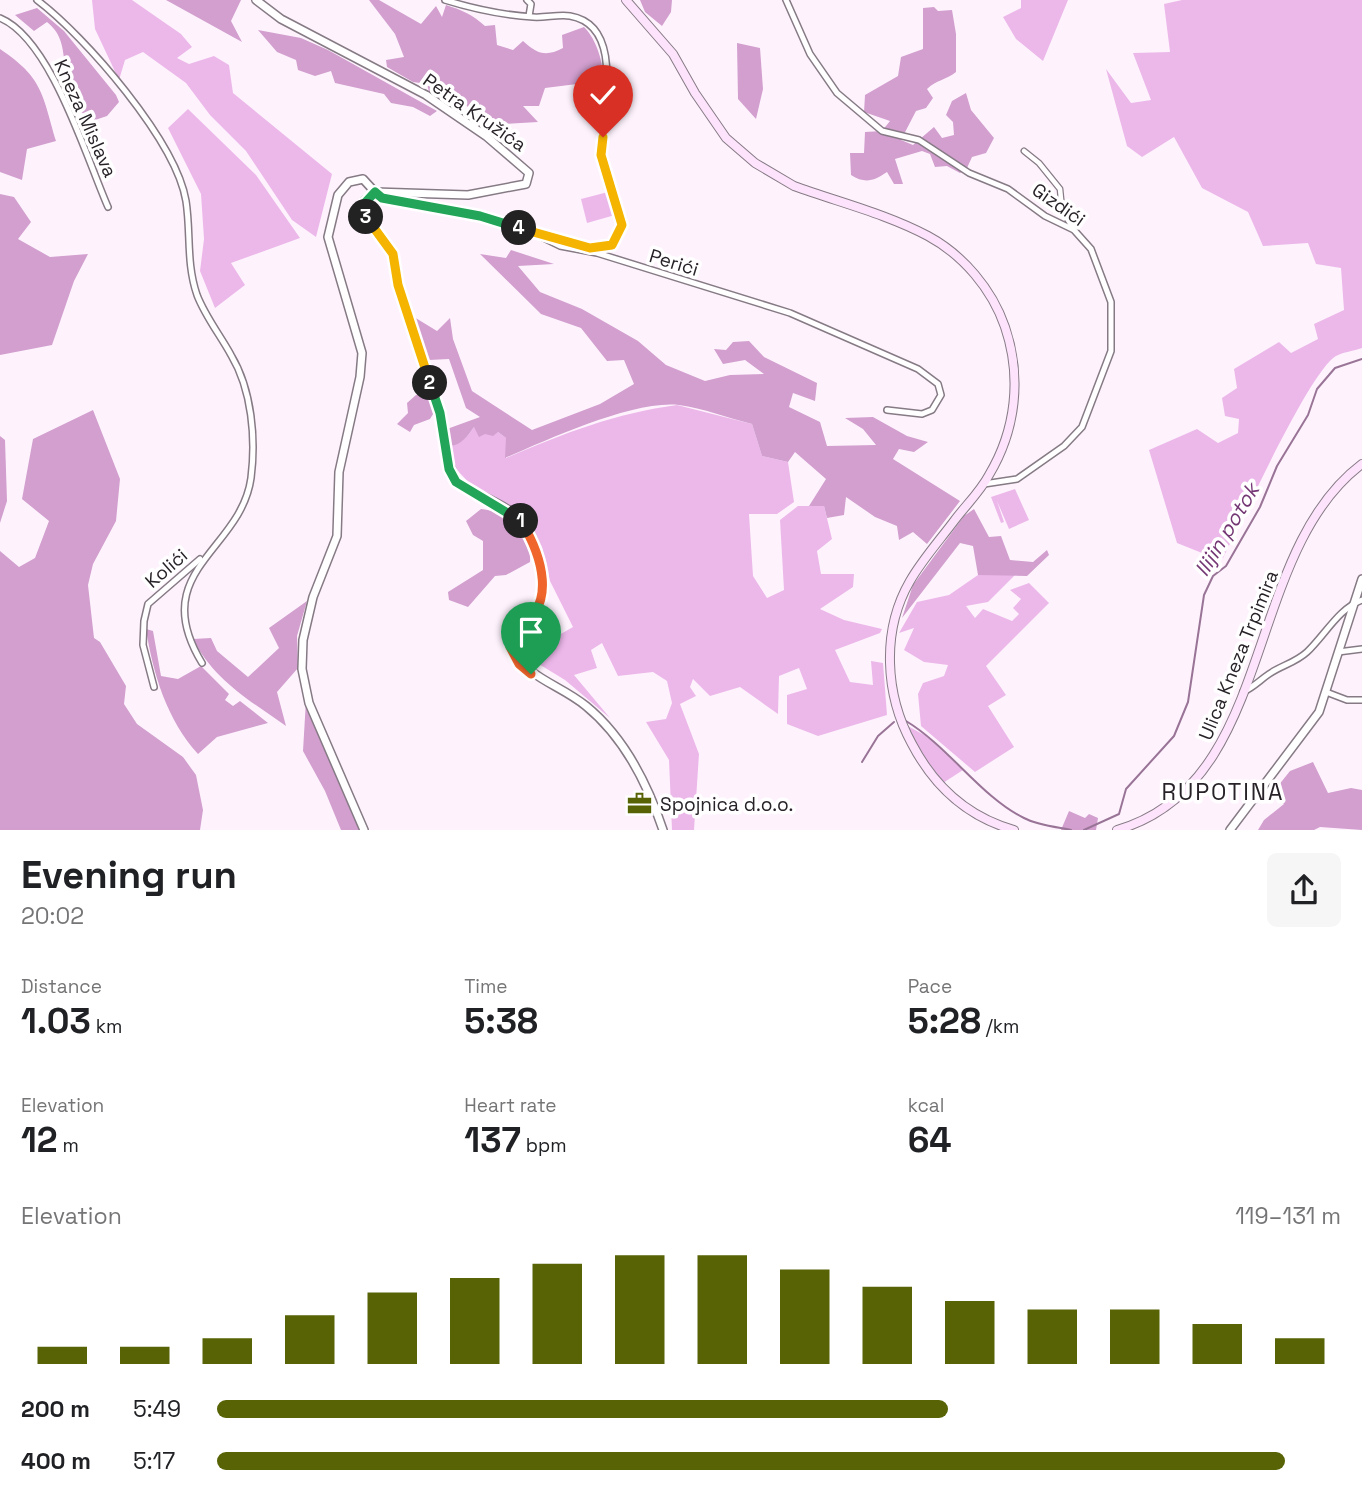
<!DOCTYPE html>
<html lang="en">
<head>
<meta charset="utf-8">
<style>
	body { margin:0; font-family:"Space Grotesk",sans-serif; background:#f6f6f6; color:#202124; height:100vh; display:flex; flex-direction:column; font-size:26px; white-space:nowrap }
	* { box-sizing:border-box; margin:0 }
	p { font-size:23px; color:#757577 }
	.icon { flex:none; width:38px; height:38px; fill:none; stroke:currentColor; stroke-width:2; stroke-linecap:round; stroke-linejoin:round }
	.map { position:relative; height:830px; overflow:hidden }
	.drawer { display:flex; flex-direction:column; background:#fff; flex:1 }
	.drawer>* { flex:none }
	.pin { position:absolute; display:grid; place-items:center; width:60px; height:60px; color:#fff; margin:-72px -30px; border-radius:50% 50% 50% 0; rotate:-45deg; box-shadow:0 0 7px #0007 }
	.pin .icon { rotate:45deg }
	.km { position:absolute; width:35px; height:35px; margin:-18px; border-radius:50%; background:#222; color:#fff; font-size:19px; line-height:35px; text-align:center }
	.round { display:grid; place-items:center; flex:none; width:74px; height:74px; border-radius:10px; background:#f6f6f6 }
	.summary { display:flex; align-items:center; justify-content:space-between; height:119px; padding:0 21px }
	h1 { font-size:38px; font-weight:700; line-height:52px }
	.figures { display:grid; grid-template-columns:repeat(3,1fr); gap:10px; height:119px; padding:7px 21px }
	.figures div { display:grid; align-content:center }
	.figures b { font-size:35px; font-weight:700 }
	.figures small { font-size:19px; font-weight:400 }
	.figures p { font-size:19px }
	.chart { height:196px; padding:14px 21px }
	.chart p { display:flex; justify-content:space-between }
	.chart svg { width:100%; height:126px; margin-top:7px; stroke:#576304; stroke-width:6 }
	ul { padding:0 21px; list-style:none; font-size:23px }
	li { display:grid; grid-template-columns:112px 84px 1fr; align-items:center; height:52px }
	li i { height:18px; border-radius:9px; background:#576304 }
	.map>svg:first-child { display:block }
	.green { fill:#ecb8ea }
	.forest { fill:#d29fcf }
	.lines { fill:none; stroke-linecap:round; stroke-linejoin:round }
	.stream { stroke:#997497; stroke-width:2 }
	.pedestrian-casing { stroke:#867b85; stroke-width:7 }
	.minor-casing { stroke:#867b85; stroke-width:8 }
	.tertiary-casing { stroke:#867b85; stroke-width:10 }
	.secondary-casing { stroke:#867b85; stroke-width:10 }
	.pedestrian { stroke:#fff; stroke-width:4.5 }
	.minor { stroke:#fff; stroke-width:5 }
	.tertiary { stroke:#fff; stroke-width:7 }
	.secondary { stroke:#fde4fc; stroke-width:8 }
	.split-1-casing { stroke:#fff; stroke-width:14 }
	.split-2-casing { stroke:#fff; stroke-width:14 }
	.split-3-casing { stroke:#fff; stroke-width:14 }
	.split-4-casing { stroke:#fff; stroke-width:14 }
	.split-5-casing { stroke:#fff; stroke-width:14 }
	.split-1 { stroke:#f0652b; stroke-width:9 }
	.split-2 { stroke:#22a559; stroke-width:9 }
	.split-3 { stroke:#f5b400; stroke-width:9 }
	.split-4 { stroke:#22a559; stroke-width:9 }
	.split-5 { stroke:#f5b400; stroke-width:9 }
	.labels { text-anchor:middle; stroke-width:7; stroke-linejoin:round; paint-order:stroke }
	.street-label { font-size:19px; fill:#282328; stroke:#fff }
	.poi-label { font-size:19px; fill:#282328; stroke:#fff; text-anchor:start }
	.water-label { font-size:21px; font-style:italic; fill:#743774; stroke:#fff }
	.quarter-label { font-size:23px; letter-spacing:2px; fill:#282328; stroke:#fff }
</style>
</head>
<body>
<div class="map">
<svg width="1362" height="830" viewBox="0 0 1362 830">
	<rect width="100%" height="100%" fill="#fef3fd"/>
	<g class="green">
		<polygon points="92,0 132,0 181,34 192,47 177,58 189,64 214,56 229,65 233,93 332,174 316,237 292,220 246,151 210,115 186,83 143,52 125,60 119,80 95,29"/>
		<polygon points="1021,0 1068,0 1043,61 1016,39 1003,17 1021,8"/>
		<path d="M1182 0H1362V348C1354 351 1343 352 1336 356 1309 372 1241 523 1223 558L1217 559 1177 543 1149 450 1197 429 1218 443 1238 433 1239 419 1225 416 1222 398 1237 388 1234 369 1279 342 1291 353 1318 339 1314 324 1344 310 1341 268 1316 264 1308 243 1263 246 1248 212 1202 188 1174 137 1142 157 1127 146 1106 69 1131 103 1151 100 1133 53 1170 52 1164 4Z"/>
		<polygon points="188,109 256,175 300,238 231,263 245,285 215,308 200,271 204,239 201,194 168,128"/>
		<polygon points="608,192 615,215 587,223 581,199"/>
		<path d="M677 405 752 424 762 456 788 462 794 502 777 514H749L753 576 767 598 784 590 780 520 798 506H824L832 539 817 551 821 574H854L853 587 820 609 844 620 882 629 880 633 835 650 850 682 873 685 871 661 883 663 887 715 818 736 787 724V695L807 689 799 668 779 676 778 714 740 687 710 696 693 679 690 687 696 696 680 704 699 754 694 830H672L669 760 646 722 666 719 672 703 667 681 653 672 618 676 602 643 591 650 597 668 574 675 610 718 565 680 524 655 573 627 550 581 542 547 524 515 474 488 457 470 448 446C460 446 468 436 474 427L485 434 498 432 506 438V458C562 434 616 413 677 405Z"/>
		<polygon points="1015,489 1029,520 1009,529 997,501 1004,522 1001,523 991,497"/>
		<polygon points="978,575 1015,575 988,602 966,606 975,618 983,609 1012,621 1019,614 1013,608 1021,599 1010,590 1029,583 1049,603 986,666 1006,695 988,706 1014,747 975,772 921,726 918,694 923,683 944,676 948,665 924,662 904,650 914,628 899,633 917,602 949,595"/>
		<polygon points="906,725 926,736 963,770 943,783 929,766"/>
	</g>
	<g class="forest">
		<polygon points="166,0 241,0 231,21 242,42"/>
		<path d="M369 0H379L421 24 436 6 442 17 446 5C462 10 473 15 485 26L495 25 497 45 513 50 523 41C537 54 546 57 563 48L562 35 584 27C603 46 609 87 599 113L585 112V83L545 88 539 106H523L538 122 485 125 464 103 453 105 429 92 427 84 413 82 387 67 386 60 404 57 395 34Z"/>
		<polygon points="640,0 672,0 671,12 662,26 645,12"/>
		<path d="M934 7 938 11 952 10 956 34V72C946 80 936 80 927 89L933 98 926 108 916 111 901 140 913 145 934 127 942 138 954 135 953 122 946 115 952 101 966 93 971 110 994 138 986 153 972 157 967 168 960 173 947 166 935 167 930 154 922 151 895 159 903 184H894L887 172C874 181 865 184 851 175L850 153H864L865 132 882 131 890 121 864 112 865 95 898 76 901 57 923 49V8Z"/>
		<path d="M37 8 64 31 116 95 119 102 107 116 92 121C48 89 79 47 47 22L34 31 15 15Z"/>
		<polygon points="258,30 301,38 328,50 437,111 430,116 413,107 391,103 384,94 335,83 331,71 315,76 298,70 296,60 277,52"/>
		<polygon points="737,43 760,48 763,89 756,119 738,99"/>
		<path d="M0 49C43 78 42 93 56 141L27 149 22 180 0 172Z"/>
		<polygon points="0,194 14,197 31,222 18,239 50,257 88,254 74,281 52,345 0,355"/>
		<path d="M511 250 554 264 518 266 540 292 582 309 638 341 666 365 705 381 730 375 764 374 745 360 723 364 714 349 726 350 733 342 749 341 764 357 817 383 815 401 793 393 789 407 820 422 827 446 876 445 863 429 845 418 873 417 907 436 928 442 914 452 899 449 893 459 960 501 927 544 913 532 899 540 897 526 875 517 846 497 844 515 827 518 824 506H809L826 479 795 452 788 462 762 456 752 424C728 418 703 408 679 405 633 400 547 440 505 458L506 438 498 432 493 436 485 434 479 437 474 427C468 436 460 447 448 446L447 429 480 417 466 408 449 359 429 360 414 317 437 331 450 318 453 339 472 391 532 430 600 404 634 384 624 360 607 361 581 328 541 314 480 254 506 258Z"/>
		<path d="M416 395C427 395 432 401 435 411L430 419 414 425 410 432 397 424 408 413 407 403Z"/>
		<polygon points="93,410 120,479 116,521 93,564 88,585 94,638 100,642 126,686 124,704 137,724 183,757 196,775 203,810 200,830 0,830 0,551 19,567 35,558 49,521 22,499 33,439"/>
		<polygon points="0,436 5,440 7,501 0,523"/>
		<path d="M481 509C507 511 532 535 530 562L506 575 495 576 468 607 449 600 448 592 483 570V541L473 535 466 521Z"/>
		<polygon points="974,509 989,537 1001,536 1010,560 1033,562 1047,550 1049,555 1027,576 978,575 973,546 960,543 902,618 913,585 964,516"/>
		<path d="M307 601 297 636 298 668 277 692 286 726C250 701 213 679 193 639L211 638 217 651 248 677 279 648 269 628Z"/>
		<path d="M146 629 153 631 161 676 178 679 201 666 229 694 225 700 233 706 240 701 268 723 217 737 198 754C167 720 153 674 146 629Z"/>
		<polygon points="306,700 361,830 341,830 325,791 303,751"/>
		<polygon points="1313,762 1328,793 1351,788 1362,790 1362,830 1320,827 1314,830 1258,830 1264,820 1284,804 1274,791 1290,771"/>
		<polygon points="1069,811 1085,818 1089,814 1098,818 1096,830 1061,830"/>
	</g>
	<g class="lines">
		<g class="stream">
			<path d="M906 721C949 747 981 797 1024 818 1037 825 1056 827 1071 830"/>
			<polyline points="862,762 878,736 894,722"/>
			<polyline points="1084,830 1119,814 1126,789 1174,736 1188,702 1204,595 1213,576 1226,566 1260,507 1277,466 1308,415 1317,389 1335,368 1362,359"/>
		</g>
		<defs>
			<polyline id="pedestrian" points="1024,151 1039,163 1060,189 1062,209 1073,229"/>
			<g id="minor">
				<path d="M37 0C85 36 176 141 186 201 191 233 186 263 197 295 205 316 220 335 231 355 252 390 256 439 251 478 241 551 146 571 202 663"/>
				<path d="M445 0C474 9 502 15 533 17 545 18 559 14 570 16 628 26 600 117 601 153 602 178 617 201 623 225L612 245 590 248 540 233"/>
				<polyline points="527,0 531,4 529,16"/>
				<polyline points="786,0 810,54 837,93 882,131 919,140 969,173 1008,189 1045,216 1074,230 1091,249 1111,302 1111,351 1082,427 1064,446 1017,479 984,484"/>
				<path d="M0 18C51 39 86 157 108 207"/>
				<polyline points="375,192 382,198 480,216 527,230 560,246 597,253 790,313 918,369 938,384 941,395 932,410 922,414 887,410"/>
				<polyline points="1338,652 1362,649"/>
				<polyline points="154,687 143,645 144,621 148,604 200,559"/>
				<path d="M1243 692C1254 687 1260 680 1269 674 1282 665 1295 663 1307 652 1325 635 1339 608 1362 600"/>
				<polyline points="1326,692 1347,700 1362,700"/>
			</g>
			<g id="tertiary">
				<path d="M256 0 281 19 426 95 486 136 529 173 526 184 468 195 375 192 365 200 364 213 393 254 398 285 440 413 445 451 456 482C475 495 500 501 518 517 538 534 551 590 536 613 530 622 523 625 514 629L510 647C528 679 559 684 586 706 624 737 648 785 663 830"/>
				<polyline points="364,830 309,703 302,669 303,640 313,597 337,536 339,472 360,377 362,353 328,237 338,195 349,182 363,179 375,192"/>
				<polyline points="1230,830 1319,712 1362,579"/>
			</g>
			<g id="secondary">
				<path d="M626 0 673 54 695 93 726 138 755 163 794 186C838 202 887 214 928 236 963 255 992 289 1005 327 1022 377 1016 430 989 475 980 492 965 506 954 521 939 541 922 560 910 581 881 631 885 695 912 744 934 786 968 817 1014 830"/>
				<path d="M1117 830C1277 784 1242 554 1362 464"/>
			</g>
		</defs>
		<use href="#pedestrian" class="pedestrian-casing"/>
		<use href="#minor" class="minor-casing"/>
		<use href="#tertiary" class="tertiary-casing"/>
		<use href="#secondary" class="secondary-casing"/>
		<use href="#pedestrian" class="pedestrian"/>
		<use href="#minor" class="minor"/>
		<use href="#tertiary" class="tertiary"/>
		<use href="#secondary" class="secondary"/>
	</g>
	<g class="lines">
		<defs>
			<path id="split-1" d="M521 521C541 554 560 608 514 629L510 647 519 664 531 674"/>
			<polyline id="split-2" points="430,383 440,413 449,469 456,482 521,521"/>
			<polyline id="split-3" points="366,217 393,254 398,285 430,383"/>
			<polyline id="split-4" points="366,217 363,205 375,192 382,198 480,216 519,228"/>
			<polyline id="split-5" points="519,228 590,248 612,245 622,225 601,155 603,137"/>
		</defs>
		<use href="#split-1" class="split-1-casing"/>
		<use href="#split-2" class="split-2-casing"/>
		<use href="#split-3" class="split-3-casing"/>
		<use href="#split-4" class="split-4-casing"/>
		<use href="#split-5" class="split-5-casing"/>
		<use href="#split-1" class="split-1"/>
		<use href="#split-2" class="split-2"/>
		<use href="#split-3" class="split-3"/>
		<use href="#split-4" class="split-4"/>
		<use href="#split-5" class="split-5"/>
	</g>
	<defs>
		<symbol id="office-bare" viewBox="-9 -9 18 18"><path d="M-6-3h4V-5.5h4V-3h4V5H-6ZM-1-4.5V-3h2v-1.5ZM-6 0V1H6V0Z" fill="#576304" stroke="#fff" stroke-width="2.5" paint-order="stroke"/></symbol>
	</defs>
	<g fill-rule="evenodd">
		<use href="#office-bare" x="622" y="786" width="35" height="35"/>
	</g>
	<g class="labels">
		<g class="street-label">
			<text transform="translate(475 112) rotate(35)" y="7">Petra Kružića</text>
			<text transform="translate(86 118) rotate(66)" y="7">Kneza Mislava</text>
			<text transform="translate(1059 204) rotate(35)" y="7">Gizdići</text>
			<text transform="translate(674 262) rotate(17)" y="7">Perići</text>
			<text transform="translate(166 568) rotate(-41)" y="7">Kolići</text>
			<text transform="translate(1238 655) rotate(-68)" y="7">Ulica Kneza Trpimira</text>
		</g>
		<g class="poi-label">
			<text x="660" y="811">Spojnica d.o.o.</text>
		</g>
		<g class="water-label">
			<text transform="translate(1227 530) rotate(-59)" y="7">Ilijin potok</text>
		</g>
		<g class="quarter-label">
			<text x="1223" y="800">RUPOTINA</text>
		</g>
	</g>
</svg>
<div class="pin" style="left:531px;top:674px;background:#1e9e55"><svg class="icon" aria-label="arrive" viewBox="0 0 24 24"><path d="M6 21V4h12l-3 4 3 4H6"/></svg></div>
<div class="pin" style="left:603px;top:137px;background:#d93025"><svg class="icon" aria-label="check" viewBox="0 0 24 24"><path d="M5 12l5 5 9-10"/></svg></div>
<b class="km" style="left:521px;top:521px">1</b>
<b class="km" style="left:430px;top:383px">2</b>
<b class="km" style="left:366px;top:217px">3</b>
<b class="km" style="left:519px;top:228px">4</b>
</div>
<section class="drawer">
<div class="summary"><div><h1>Evening run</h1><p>20:02</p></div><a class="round"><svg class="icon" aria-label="share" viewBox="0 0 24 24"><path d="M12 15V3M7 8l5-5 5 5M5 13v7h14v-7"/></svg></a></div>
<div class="figures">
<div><p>Distance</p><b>1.03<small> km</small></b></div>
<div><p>Time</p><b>5:38</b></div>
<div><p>Pace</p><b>5:28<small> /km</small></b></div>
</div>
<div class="figures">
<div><p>Elevation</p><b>12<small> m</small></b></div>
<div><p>Heart rate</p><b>137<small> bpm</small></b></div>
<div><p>kcal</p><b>64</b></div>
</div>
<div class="chart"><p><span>Elevation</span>119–131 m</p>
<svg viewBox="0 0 160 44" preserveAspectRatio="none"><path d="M5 44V38M15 44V38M25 44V35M35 44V27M45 44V19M55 44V14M65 44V9M75 44V6M85 44V6M95 44V11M105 44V17M115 44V22M125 44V25M135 44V25M145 44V30M155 44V35"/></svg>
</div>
<ul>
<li><b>200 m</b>5:49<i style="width:65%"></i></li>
<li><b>400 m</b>5:17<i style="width:95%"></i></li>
</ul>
</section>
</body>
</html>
